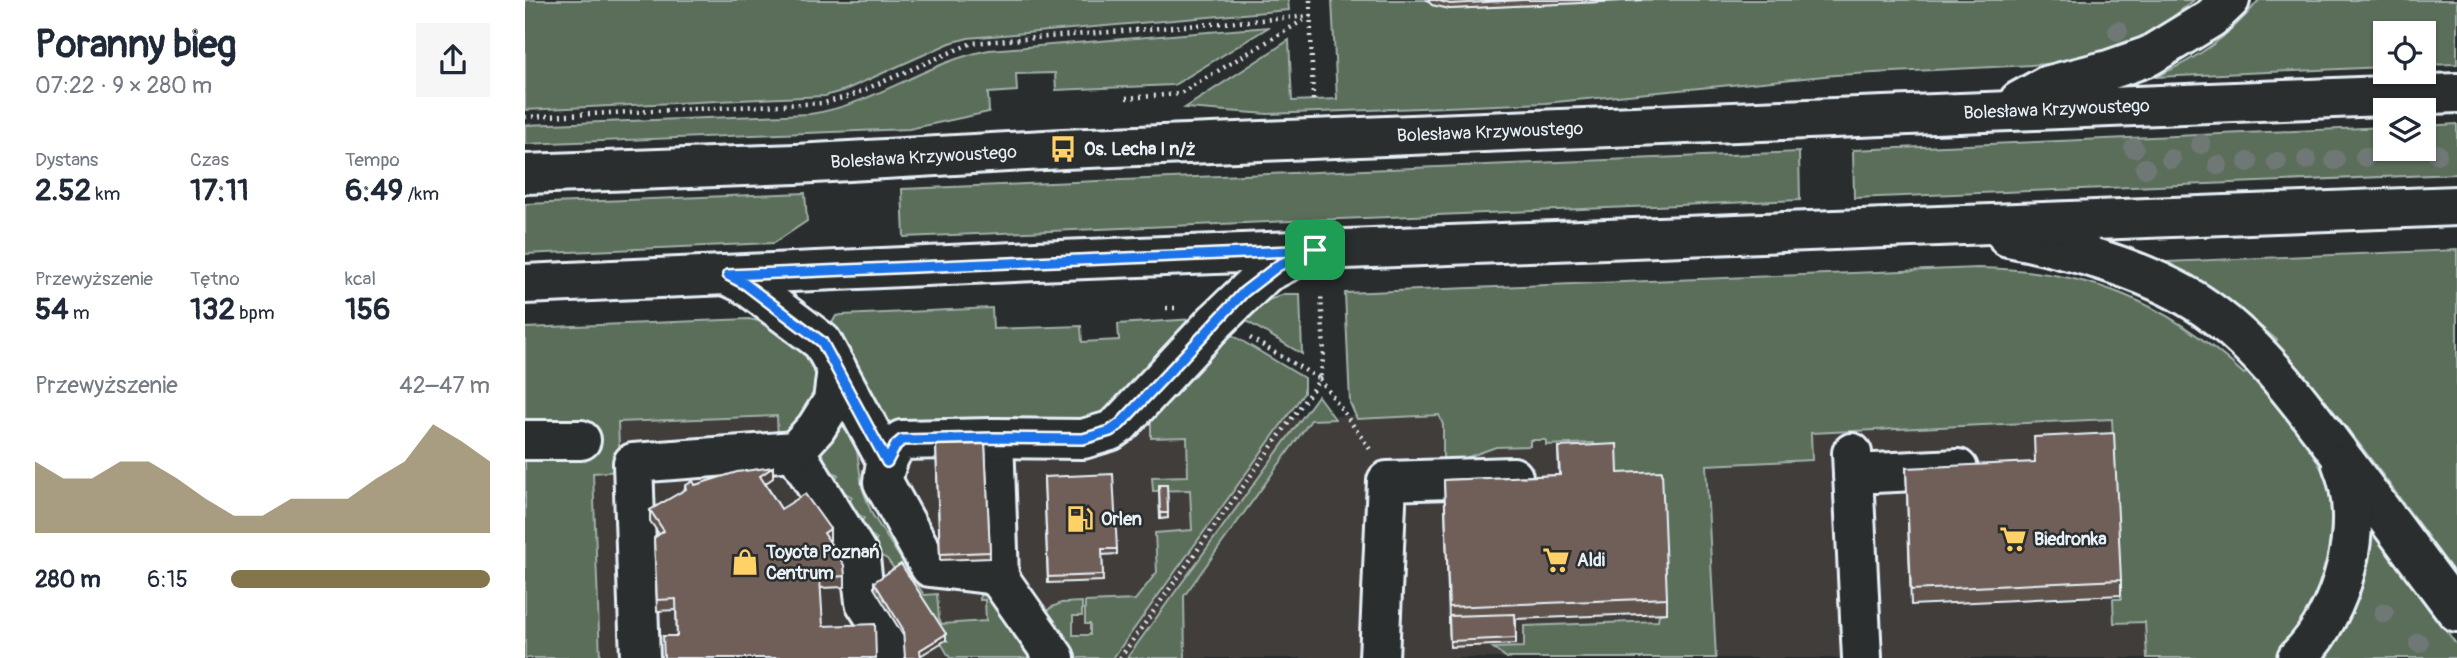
<!DOCTYPE html>
<html lang="pl">
<head>
<meta charset="utf-8">
<style>
	body { margin:0; font-family:Pangolin,sans-serif; background:#f6f6f7; color:#1f2937; height:100vh; display:flex; flex-direction:column; font-size:26px; white-space:nowrap }
	* { box-sizing:border-box; margin:0 }
	p { font-size:23px; color:#747a83 }
	.icon { flex:none; width:38px; height:38px; fill:none; stroke:currentColor; stroke-width:2; stroke-linecap:round; stroke-linejoin:round }
	.map { position:relative; flex:1; overflow:hidden }
	.details { display:flex; flex-direction:column; background:#fff; width:525px }
	.details>* { flex:none }
	.buttons { position:absolute; left:1848px; top:21px; display:grid; gap:14px }
	.buttons a { display:grid; place-items:center; width:63px; height:63px; border-radius:0px; background:#fff; box-shadow:0 2px 5px #0004; font-size:35px }
	.pin { position:absolute; display:grid; place-items:center; width:60px; height:60px; color:#fff; margin:-30px; border-radius:14px; box-shadow:0 4px 10px #0006 }
	.round { display:grid; place-items:center; flex:none; width:74px; height:74px; border-radius:0px; background:#f6f6f7 }
	.summary { display:flex; align-items:center; justify-content:space-between; height:119px; padding:0 35px }
	h1 { font-size:38px; font-weight:700; line-height:52px }
	.metrics { display:grid; grid-template-columns:repeat(3,1fr); gap:10px; height:119px; padding:7px 35px }
	.metrics div { display:grid; align-content:center }
	.metrics b { font-size:30px; font-weight:700 }
	.metrics small { font-size:19px; font-weight:400 }
	.metrics p { font-size:19px }
	.chart { height:196px; padding:14px 35px }
	.chart p { display:flex; justify-content:space-between }
	.chart svg { width:100%; height:126px; margin-top:7px; fill:#84754c; opacity:.7 }
	ul { padding:0 35px; list-style:none; font-size:23px }
	li { display:grid; grid-template-columns:112px 84px 1fr; align-items:center; height:52px }
	li i { height:18px; border-radius:9px; background:#84754c }
	main { display:flex; flex:1; min-height:0 }
	.map>svg:first-child { display:block }
	.built { fill:#3f3c3b }
	.green { fill:#5a6e5a; stroke:#a1b0a9; stroke-width:2 }
	.lines { fill:none; stroke-linecap:round; stroke-linejoin:round }
	.minor-casing { stroke:#e8f1f8; stroke-width:44 }
	.major-casing { stroke:#e8f1f8; stroke-width:44 }
	.path { stroke:#e8f1f8; stroke-width:4.5; stroke-dasharray:2 5; stroke-linecap:butt }
	.minor { stroke:#2a2d2e; stroke-width:38 }
	.major { stroke:#2a2d2e; stroke-width:38 }
	.tree { fill:#6f7876 }
	.wall { fill:#60524c; stroke:#e8f1f8; stroke-width:2 }
	.shaded-wall { fill:#4e423e; stroke:#e8f1f8; stroke-width:2 }
	.building { fill:#705f58; stroke:#e8f1f8; stroke-width:2 }
	.route-casing { stroke:#fff; stroke-width:14 }
	.route { stroke:#1a73e8; stroke-width:9 }
	.labels { text-anchor:middle; stroke-width:5; stroke-linejoin:round; paint-order:stroke }
	.street-label { font-size:18px; fill:#e8f1f8; stroke:#2a2d2e }
	.poi-label { font-size:18px; font-weight:bold; fill:#e8f1f8; stroke:#2a2d2e; text-anchor:start }
</style>
</head>
<body>
<main>
<section class="details">
<div class="summary"><div><h1>Poranny bieg</h1><p>07:22 · 9 × 280 m</p></div><a class="round"><svg class="icon" aria-label="share" viewBox="0 0 24 24"><path d="M12 15V3M7 8l5-5 5 5M5 13v7h14v-7"/></svg></a></div>
<div class="metrics">
<div><p>Dystans</p><b>2.52<small> km</small></b></div>
<div><p>Czas</p><b>17:11</b></div>
<div><p>Tempo</p><b>6:49<small> /km</small></b></div>
</div>
<div class="metrics">
<div><p>Przewyższenie</p><b>54<small> m</small></b></div>
<div><p>Tętno</p><b>132<small> bpm</small></b></div>
<div><p>kcal</p><b>156</b></div>
</div>
<div class="chart"><p><span>Przewyższenie</span>42–47 m</p>
<svg viewBox="0 0 160 44" preserveAspectRatio="none"><path d="M0 44V19L10 25L20 25L30 19L40 19L50 25L60 32L70 38L80 38L90 32L100 32L110 32L120 25L130 19L140 6L150 12L160 19V44z"/></svg>
</div>
<ul>
<li><b>280 m</b>6:15<i style="width:100%"></i></li>
</ul>
</section>
<div class="map">
<svg width="1932" height="658" viewBox="0 0 1932 658">
	<rect width="100%" height="100%" fill="#2a2d2e"/>
	<filter id="ink" filterUnits="userSpaceOnUse"><feTurbulence type="fractalNoise" baseFrequency=".0143" numOctaves="2"/><feDisplacementMap in="SourceGraphic" scale="14" xChannelSelector="R" yChannelSelector="G"/><feConvolveMatrix kernelMatrix="1 2 1 2 8 2 1 2 1" color-interpolation-filters="sRGB"/></filter>
	<g filter="url(#ink)">
		<polygon class="built" points="1631,381 1643,658 75,658 68,473 93,422 252,416 253,440"/>
		<g class="green">
			<polygon points="0,0 763,0 764,10 443,38 425,43 320,90 300,96 0,110"/>
			<polygon points="807,0 902,0 908,5 925,9 1120,0 1669,0 1634,28 1597,47 1544,63 1310,75 1020,103 743,114 660,108 764,40 767,101 812,99"/>
			<path d="M1734 0H1932V64L1899 65V33H1860V67L1630 77C1672 59 1705 36 1734 0Z"/>
			<path d="M744 27 649 85 531 90 530 73 491 74 492 91 463 93 464 112 384 129 0 144V125L285 114C349 105 401 62 464 50Z"/>
			<polygon points="1932,124 1932,174 1329,198 1328,150 1860,127 1860,149 1899,149 1899,126"/>
			<polygon points="1274,152 1275,200 379,237 377,189"/>
			<polygon points="280,193 282,221 249,243 0,254 0,204"/>
			<path d="M1932 250V576C1873 497 1817 414 1749 343L1752 340 1698 295 1639 262Z"/>
			<path d="M1453 268C1562 270 1639 300 1719 374L1722 372 1749 402 1789 455 1800 476 1808 501 1812 525 1803 590 1754 658H1622L1620 622 1589 623 1588 599H1596V595L1587 419 1286 433 1287 460 1181 465 1191 658H982L968 648 999 647V626L1133 621 1134 614 1142 613 1093 488 1070 460 1069 443 1021 445V440H1005V446L971 447 918 466V425L914 415 832 419 825 403 820 293Z"/>
			<polygon points="759,294 775,294 777,354 718,319 736,303"/>
			<polygon points="467,308 468,329 556,326 557,342 594,340 593,324 671,319 573,420 365,428 306,325 311,316 317,315"/>
			<path d="M224 319C247 323 266 336 279 355L283 353C308 404 288 407 253 440L252 416 93 422 95 471 68 473 75 658H0V328Z"/>
			<polygon points="702,332 779,378 779,393 588,658 549,658 521,615 525,608 536,603 557,602 557,616 548,616 548,635 565,635 565,624 560,624 560,602 610,600 632,572 630,533 667,530 665,490 628,491 627,477 663,476 662,437 626,438 626,417"/>
			<polygon points="793,396 810,419 786,420 659,596 660,658 602,658"/>
			<polygon points="316,418 332,451 337,487 347,514 399,595 412,594 414,619 417,624 461,621 460,600 455,600 455,593 461,595 510,658 425,658 416,643 420,639 362,559 346,550 352,539 333,527 339,518 322,507 327,497 307,485 313,475 293,464 289,450"/>
			<polygon points="1840,521 1932,645 1932,658 1790,658"/>
		</g>
		<g class="lines">
			<defs>
				<g id="minor">
					<polyline points="203,276 220,284 297,342 362,462"/>
					<polyline points="469,438 474,578"/>
					<polyline points="0,440 56,440"/>
					<polyline points="270,451 335,558 340,602 360,633 367,649 366,658"/>
					<polyline points="1327,453 1337,658"/>
					<polyline points="1328,474 1433,469"/>
					<polyline points="115,658 108,463 270,451 291,428 308,401 312,369"/>
					<path d="M530 658 474 578 463 574 405 567 358 482C359 468 365 449 377 440L469 438 558 439 585 431 595 424 690 322"/>
					<polyline points="854,658 862,481 988,477"/>
				</g>
				<g id="major">
					<polyline points="1494,101 1521,86 1584,70 1624,56 1686,18 1705,0"/>
					<path id="s1" d="M0 174 271 164 538 149 1932 93"/>
					<path d="M1483 237C1547 250 1618 268 1673 303 1734 343 1778 406 1821 463 1858 512 1895 562 1932 612"/>
					<polyline points="0,284 511,261 1932,206"/>
					<polyline points="690,322 741,273 778,254"/>
					<path d="M1772 658C1818 614 1842 524 1817 464"/>
				</g>
			</defs>
			<use href="#minor" class="minor-casing"/>
			<use href="#major" class="major-casing"/>
			<g class="path">
				<polyline points="785,0 788,100"/>
				<polyline points="601,98 654,94 782,18"/>
				<polyline points="0,117 299,103 325,96 447,43 786,16"/>
				<polyline points="641,308 654,308"/>
				<polyline points="725,338 795,379 799,353 796,293"/>
				<polyline points="595,658 795,379 847,452"/>
			</g>
			<use href="#minor" class="minor"/>
			<use href="#major" class="major"/>
		</g>
		<g class="tree">
			<circle cx="1593" cy="31" r="10"/>
			<circle cx="1676" cy="144" r="10"/>
			<circle cx="1609" cy="148" r="10"/>
			<circle cx="1912" cy="154" r="10"/>
			<circle cx="1840" cy="157" r="10"/>
			<circle cx="1646" cy="159" r="10"/>
			<circle cx="1782" cy="160" r="10"/>
			<circle cx="1810" cy="160" r="10"/>
			<circle cx="1723" cy="162" r="10"/>
			<circle cx="1752" cy="162" r="10"/>
			<circle cx="1693" cy="165" r="10"/>
			<circle cx="1620" cy="168" r="10"/>
			<circle cx="1859" cy="613" r="10"/>
			<circle cx="1894" cy="643" r="10"/>
		</g>
		<g class="wall">
			<polygon points="902,0 1117,0 925,9 907,5"/>
			<polygon points="460,442 465,558 415,560 411,444"/>
			<polygon points="1033,447 1093,473 1142,598 1142,613 991,619 991,644 925,647 919,480 1034,475"/>
			<polygon points="1381,468 1596,580 1596,595 1386,605"/>
			<polygon points="519,477 592,549 592,554 577,555 578,581 523,583"/>
			<polygon points="248,478 240,483 256,509 305,540 304,541 320,576 320,587 296,588 152,636 151,610 132,611 129,538 134,534 125,521 125,510 160,490 160,486"/>
			<polygon points="634,485 642,485 643,518 635,519"/>
			<polygon points="349,582 421,640 378,635 349,588"/>
		</g>
		<g class="shaded-wall">
			<polygon points="248,467 248,478 235,487 235,476"/>
			<polygon points="305,529 305,540 299,544 299,533"/>
			<polygon points="421,634 421,640 395,656 395,650"/>
		</g>
		<g class="building">
			<polygon points="911,0 998,0 925,4"/>
			<polygon points="1589,433 1596,580 1386,590 1381,468 1510,462 1509,437"/>
			<polygon points="460,442 465,552 415,554 411,444"/>
			<polygon points="1092,444 1093,473 1137,471 1142,598 924,607 919,480 1035,475 1033,447"/>
			<polygon points="248,467 235,476 256,509 280,494 305,529 299,533 319,565 320,576 295,578 298,626 350,624 351,658 139,658 138,636 152,636 151,599 132,600 129,538 139,531 125,510 161,489 160,486 168,481 170,485 212,472"/>
			<polygon points="588,474 592,549 577,549 578,575 523,577 519,477"/>
			<polygon points="634,485 642,485 643,513 635,513"/>
			<polygon points="376,564 421,634 395,650 396,658 380,658 378,629 349,582"/>
			<polygon points="990,614 991,638 925,641 924,616"/>
		</g>
	</g>
	<g class="lines" filter="url(#ink)">
		<defs>
			<polygon id="route" points="790,250 754,265 719,292 595,424 585,431 558,439 469,438 377,440 371,445 362,462 297,342 220,284 203,275"/>
		</defs>
		<use href="#route" class="route-casing"/>
		<use href="#route" class="route"/>
	</g>
	<defs>
		<symbol id="bus-bare" viewBox="-9 -9 18 18"><path d="M-5-6H5V4H4V6H2V4H-2V6H-4V4H-5ZM-3.5-4V0h7V-4ZM-3.5 1.2v1.5H-2V1.2ZM2 1.2v1.5H3.5V1.2Z" fill="#ffd166" stroke="#2a2d2e" stroke-width="2.5" paint-order="stroke"/></symbol>
		<symbol id="fuel-bare" viewBox="-9 -9 18 18"><path d="M-5.5-6h7V0h2V4h1.3V-2.5L3-4.5l.8-.8L6-3V5H2.5V1h-1V6h-7ZM-4.2-4.7v3.2H.2V-4.7Z" fill="#ffd166" stroke="#2a2d2e" stroke-width="2.5" paint-order="stroke"/></symbol>
		<symbol id="supermarket-bare" viewBox="-9 -9 18 18"><path d="M-6-5.5h2.5l.6 2H6L4.5 2H-2.5L-4.4-4H-6ZM-1.5 3.2a1.3 1.3 0 1 0 .1 0ZM3 3.2a1.3 1.3 0 1 0 .1 0Z" fill="#ffd166" stroke="#2a2d2e" stroke-width="2.5" paint-order="stroke"/></symbol>
		<symbol id="shop-bare" viewBox="-9 -9 18 18"><path d="M-5-2.5h2.3a2.7 3.5 0 0 1 5.4 0H5L5.5 6h-11ZM-1.5-2.5h3a1.5 2.3 0 0 0-3 0Z" fill="#ffd166" stroke="#2a2d2e" stroke-width="2.5" paint-order="stroke"/></symbol>
	</defs>
	<g fill-rule="evenodd">
		<use href="#bus-bare" x="519" y="130" width="38" height="38"/>
		<use href="#fuel-bare" x="536" y="500" width="38" height="38"/>
		<use href="#supermarket-bare" x="1469" y="520" width="38" height="38"/>
		<use href="#supermarket-bare" x="1012" y="541" width="38" height="38"/>
		<use href="#shop-bare" x="201" y="543" width="38" height="38"/>
	</g>
	<g class="labels">
		<g class="street-label">
			<text dy="6" stroke="none"><textPath href="#s1" startOffset="1533">Bolesława Krzywoustego</textPath></text>
			<text dy="6" stroke="none"><textPath href="#s1" startOffset="966">Bolesława Krzywoustego</textPath></text>
			<text dy="6" stroke="none"><textPath href="#s1" startOffset="399">Bolesława Krzywoustego</textPath></text>
		</g>
		<g class="poi-label">
			<text x="559" y="155">Os. Lecha I n/ż</text>
			<text x="576" y="525">Orlen</text>
			<text x="1509" y="545">Biedronka</text>
			<text x="241" y="558">Toyota Poznań<tspan x="241" dy="21">Centrum</tspan></text>
			<text x="1052" y="566">Aldi</text>
		</g>
	</g>
</svg>
<div class="buttons">
<a><svg class="icon" aria-label="locate" viewBox="0 0 24 24"><circle cx="12" cy="12" r="6"/><path d="M12 2v4M12 18v4M2 12h4M18 12h4"/></svg></a>
<a><svg class="icon" aria-label="layers" viewBox="0 0 24 24"><path d="M12 4l9 5-9 5-9-5zM3 14l9 5 9-5"/></svg></a>
</div>
<div class="pin" style="left:790px;top:250px;background:#1e9e55"><svg class="icon" aria-label="arrive" viewBox="0 0 24 24"><path d="M6 21V4h12l-3 4 3 4H6"/></svg></div>
</div>
</main>
</body>
</html>
